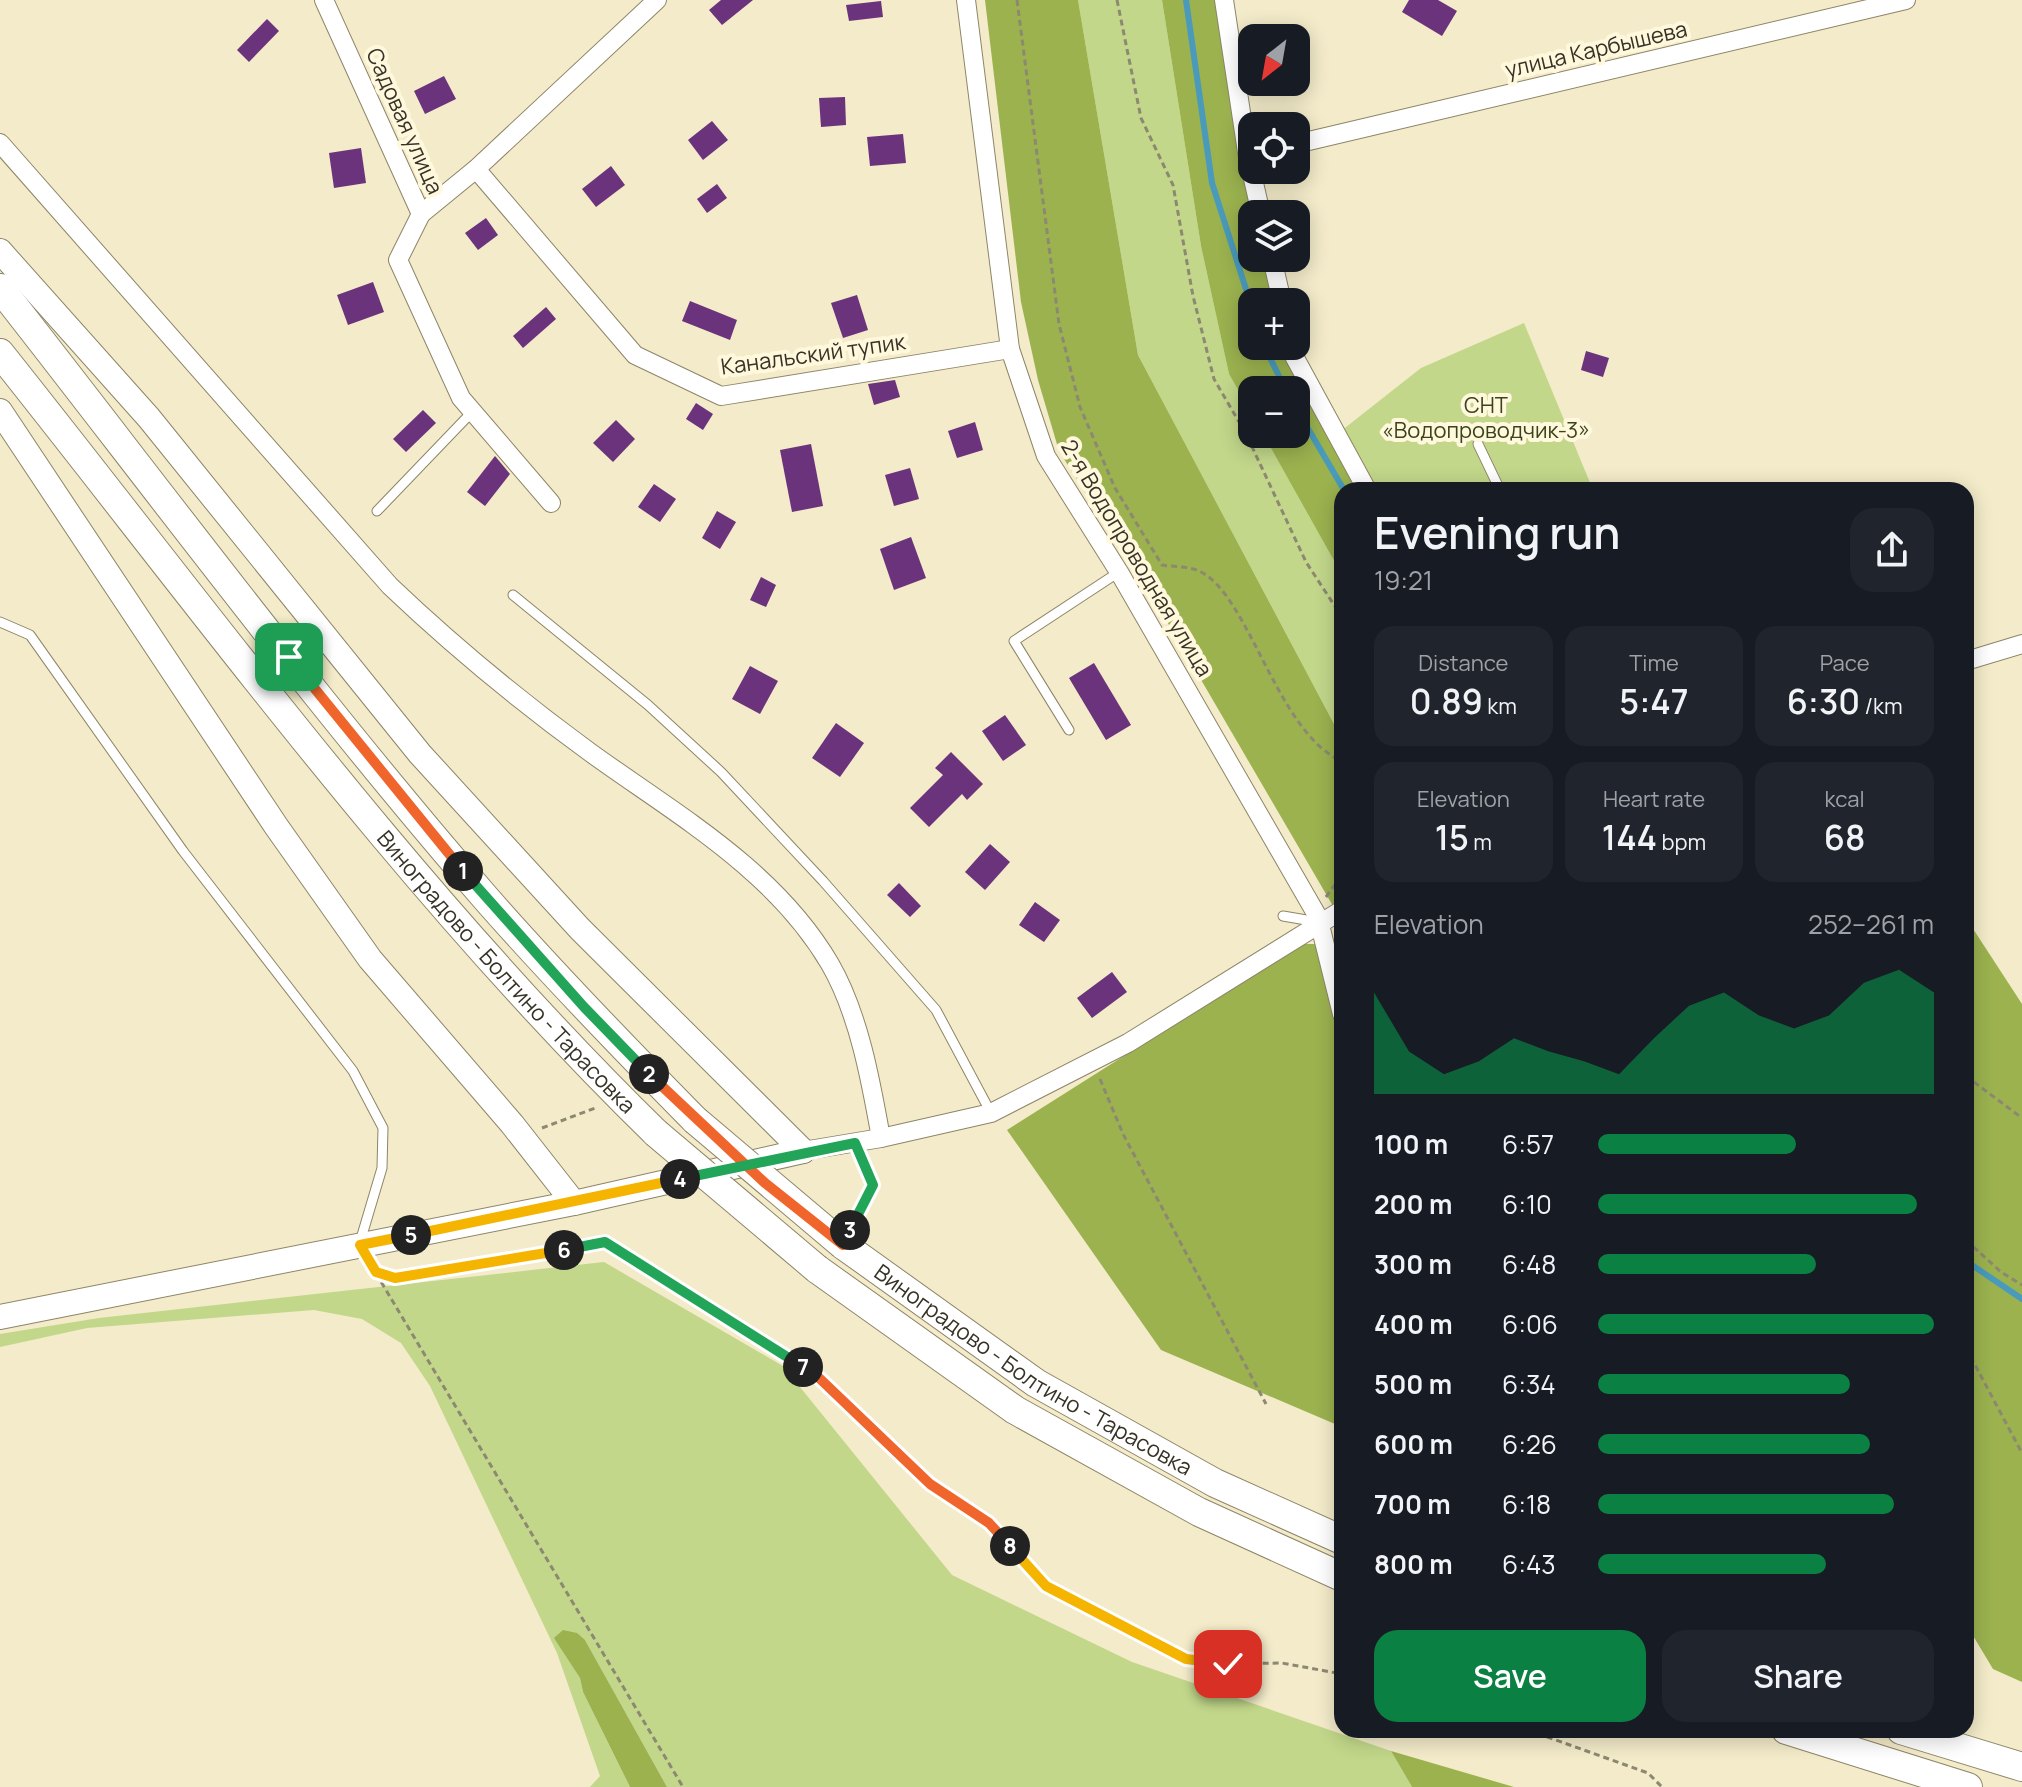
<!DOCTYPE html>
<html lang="en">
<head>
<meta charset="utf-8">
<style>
	body { margin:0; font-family:Manrope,sans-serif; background:#20242c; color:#f1f3f6; height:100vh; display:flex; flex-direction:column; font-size:30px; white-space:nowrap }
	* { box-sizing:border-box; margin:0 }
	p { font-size:26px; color:#9ea1a6 }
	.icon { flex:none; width:44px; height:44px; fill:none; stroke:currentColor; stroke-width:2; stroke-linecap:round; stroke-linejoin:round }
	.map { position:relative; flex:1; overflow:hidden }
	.panel { position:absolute; left:1334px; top:482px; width:640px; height:1256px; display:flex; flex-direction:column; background:#171b24; border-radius:24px; box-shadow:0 4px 20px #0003 }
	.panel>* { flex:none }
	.needle { width:52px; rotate:211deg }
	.tools { position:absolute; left:1238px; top:24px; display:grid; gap:16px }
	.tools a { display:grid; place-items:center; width:72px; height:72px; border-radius:16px; background:#171b24; box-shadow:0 4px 20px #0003; font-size:40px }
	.pin { position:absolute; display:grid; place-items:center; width:68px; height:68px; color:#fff; margin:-34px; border-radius:16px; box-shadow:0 4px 12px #0006 }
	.km { position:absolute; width:40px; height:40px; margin:-20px; border-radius:50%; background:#222; color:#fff; font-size:22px; line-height:40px; text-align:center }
	.round { display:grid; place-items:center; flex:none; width:84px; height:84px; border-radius:24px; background:#20242c }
	.summary { display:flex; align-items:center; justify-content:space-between; height:136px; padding:0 40px }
	h1 { font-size:44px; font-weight:600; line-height:60px }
	.metrics { display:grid; grid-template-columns:repeat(3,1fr); gap:12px; height:136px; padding:8px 40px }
	.metrics div { display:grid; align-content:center; border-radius:20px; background:#20242c; text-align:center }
	.metrics b { font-size:34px; font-weight:600 }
	.metrics small { font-size:22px; font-weight:400 }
	.metrics p { font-size:22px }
	.chart { height:224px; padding:16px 40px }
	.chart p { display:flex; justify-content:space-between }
	.chart svg { width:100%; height:144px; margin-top:8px; fill:#0b8043; opacity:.7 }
	.cta { display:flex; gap:16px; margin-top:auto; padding:16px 40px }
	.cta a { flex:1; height:92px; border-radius:24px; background:#0b8043; color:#fff; font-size:32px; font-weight:600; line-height:92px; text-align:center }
	.cta a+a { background:#20242c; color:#f1f3f6 }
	ul { padding:0 40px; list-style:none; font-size:26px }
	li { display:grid; grid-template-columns:128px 96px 1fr; align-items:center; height:60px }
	li i { height:20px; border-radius:10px; background:#0b8043 }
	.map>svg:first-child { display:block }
	.green { fill:#c2d78a }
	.forest { fill:#9bb24f }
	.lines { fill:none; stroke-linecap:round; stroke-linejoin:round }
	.stream { stroke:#499abb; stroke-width:6 }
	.building { fill:#6a337c }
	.lane-casing { stroke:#8d8567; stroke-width:11 }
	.street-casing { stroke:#8d8567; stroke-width:20 }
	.secondary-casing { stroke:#8d8567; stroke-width:26 }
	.primary-casing { stroke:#8d8567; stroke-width:30 }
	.path { stroke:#8d8871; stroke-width:3; stroke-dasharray:6 4; stroke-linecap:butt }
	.lane { stroke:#fff; stroke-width:9 }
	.street { stroke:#fff; stroke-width:18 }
	.secondary { stroke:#fff; stroke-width:24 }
	.primary { stroke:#fff; stroke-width:28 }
	.primary-bridge-casing { stroke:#8d8567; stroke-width:30; stroke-linecap:butt }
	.primary-bridge { stroke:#fff; stroke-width:28 }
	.split-1-casing { stroke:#fff; stroke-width:16 }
	.split-2-casing { stroke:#fff; stroke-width:16 }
	.split-3-casing { stroke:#fff; stroke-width:16 }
	.split-4-casing { stroke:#fff; stroke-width:16 }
	.split-5-casing { stroke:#fff; stroke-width:16 }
	.split-6-casing { stroke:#fff; stroke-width:16 }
	.split-7-casing { stroke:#fff; stroke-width:16 }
	.split-8-casing { stroke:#fff; stroke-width:16 }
	.split-9-casing { stroke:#fff; stroke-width:16 }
	.split-1 { stroke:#f0652b; stroke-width:10 }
	.split-2 { stroke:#22a559; stroke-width:10 }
	.split-3 { stroke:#f0652b; stroke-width:10 }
	.split-4 { stroke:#22a559; stroke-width:10 }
	.split-5 { stroke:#f5b400; stroke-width:10 }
	.split-6 { stroke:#f5b400; stroke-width:10 }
	.split-7 { stroke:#22a559; stroke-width:10 }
	.split-8 { stroke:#f0652b; stroke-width:10 }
	.split-9 { stroke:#f5b400; stroke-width:10 }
	.labels { text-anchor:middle; stroke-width:8; stroke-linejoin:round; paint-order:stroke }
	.street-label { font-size:22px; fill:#363326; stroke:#fff8dd }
	.park-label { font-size:22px; fill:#3a441b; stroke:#fff8dd }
</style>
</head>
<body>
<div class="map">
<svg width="2022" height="1787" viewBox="0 0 2022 1787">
	<rect width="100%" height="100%" fill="#f3ebc9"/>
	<g class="green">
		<polygon points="1078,0 1162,0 1201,246 1229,374 1252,414 1252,434 1263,434 1342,575 1342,739 1138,355"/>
		<polygon points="1524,323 1593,490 1373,490 1341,431 1421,368"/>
		<polygon points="604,1262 783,1366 952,1575 1132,1662 1391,1751 1412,1787 667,1787 585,1640 555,1638 580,1678 583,1692 630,1787 590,1787 600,1776 557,1653 430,1386 401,1343 362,1319 314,1310 87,1328 0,1347 0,1334 99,1318"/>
	</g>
	<g class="forest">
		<polygon points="985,0 1078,0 1138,355 1342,739 1342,901 1333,906 1165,618 1059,451 1038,380 1021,302"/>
		<polygon points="1162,0 1216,0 1252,214 1252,258 1265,258 1274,302 1252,302 1252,346 1284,346 1358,490 1342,490 1342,575 1263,434 1296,434 1296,390 1252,390 1252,414 1229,374 1201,246"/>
		<polygon points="1966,918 2022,1004 2022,1682 1993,1669 1966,1624"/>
		<polygon points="1301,944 1318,944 1342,988 1342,1427 1161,1350 1007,1130"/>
		<polygon points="563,1630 577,1633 585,1640 667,1787 630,1787 583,1692 580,1678 554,1638"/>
		<polygon points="1391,1751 1514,1787 1412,1787"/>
	</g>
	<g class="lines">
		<g class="stream">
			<polyline points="1186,0 1212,183 1252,308"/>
			<polyline points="1264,346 1286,390"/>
			<polyline points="1296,408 1344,490"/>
			<polyline points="1966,1261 2022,1299"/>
		</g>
	</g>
	<g class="building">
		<polygon points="721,0 753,0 722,25 709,10"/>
		<polygon points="1409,0 1438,0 1457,11 1442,36 1402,12"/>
		<polygon points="881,1 883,17 849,21 846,5"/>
		<polygon points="267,19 279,31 249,62 237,50"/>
		<polygon points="444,76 456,99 425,114 414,91"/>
		<polygon points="845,97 846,125 821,127 819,98"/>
		<polygon points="712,121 728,140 703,160 688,140"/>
		<polygon points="903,134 906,163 870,166 867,137"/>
		<polygon points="361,148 366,183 334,188 329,153"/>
		<polygon points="611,166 625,185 596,207 582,189"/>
		<polygon points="717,184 727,198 707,213 697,199"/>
		<polygon points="486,218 498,235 478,250 465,233"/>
		<polygon points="373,282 384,312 348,325 337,295"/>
		<polygon points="857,295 868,330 843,338 831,303"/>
		<polygon points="690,301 737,320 730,340 682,321"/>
		<polygon points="546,307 556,319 523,348 513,336"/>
		<polygon points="1586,351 1609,358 1603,377 1581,370"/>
		<polygon points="895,380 900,397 874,405 868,384"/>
		<polygon points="696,403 713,414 703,430 686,419"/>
		<polygon points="423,410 436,423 406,452 393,439"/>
		<polygon points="616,420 635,439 613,462 593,443"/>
		<polygon points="975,422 983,450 957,458 948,431"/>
		<polygon points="811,444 823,506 792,512 780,450"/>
		<polygon points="495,456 510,474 485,506 467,492"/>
		<polygon points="910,468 919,499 894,506 885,475"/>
		<polygon points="654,484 676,499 660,522 638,507"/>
		<polygon points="717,511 736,522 720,549 702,538"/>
		<polygon points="911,537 926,578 894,590 880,549"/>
		<polygon points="761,577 776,585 766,607 750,600"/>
		<polygon points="1094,663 1131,725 1106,740 1069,678"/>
		<polygon points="750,666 778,681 760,714 732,699"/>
		<polygon points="1005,715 1026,745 1003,761 982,731"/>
		<polygon points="836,723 864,743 840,777 812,758"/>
		<polygon points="951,752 983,784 967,800 962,794 929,827 910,808 943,775 935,768"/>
		<polygon points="990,844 1010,862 985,890 965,872"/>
		<polygon points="899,883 921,906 910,917 887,895"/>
		<polygon points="1035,902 1060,920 1044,942 1019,925"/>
		<polygon points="1112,972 1127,992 1092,1018 1077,998"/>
	</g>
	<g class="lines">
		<defs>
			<g id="lane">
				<polyline points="1478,444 1500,490"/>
				<polyline points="377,511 473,411"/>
				<polyline points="513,595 648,705 721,772 823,881 936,1010 991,1113"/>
				<polyline points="0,622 30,635 183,851 353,1071 383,1128 382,1168 360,1242"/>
				<polyline points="1069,730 1014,641 1119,572"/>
				<polyline points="1283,916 1318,922"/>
			</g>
			<g id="street">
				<polyline points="324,0 421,214 398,260 461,398 551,503"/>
				<polyline points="966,0 1010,349 1046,456 1119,572 1318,917 1342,1014"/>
				<polyline points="1224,0 1247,152 1261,214"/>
				<path d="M0 143 390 586C453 646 521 702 591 753 677 815 775 870 830 964 859 1014 871 1082 881 1138"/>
				<polyline points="1296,144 1906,0"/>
				<polyline points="476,169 635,355 721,396 1010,349"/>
				<polyline points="421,214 476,169 657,0"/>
				<polyline points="1272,258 1282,302"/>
				<polyline points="1292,346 1295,358 1367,490"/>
				<polyline points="1966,661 2022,644"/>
				<polyline points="803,1151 881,1138 991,1113 1128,1043 1342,910"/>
			</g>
			<g id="secondary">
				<polyline points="0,251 149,418 420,754 580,929 803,1151"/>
				<polyline points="0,411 276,826 370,959 512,1124 574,1203"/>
				<polyline points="0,1317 574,1203 803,1151"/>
			</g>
			<g id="primary">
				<path d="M0 288C159 491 314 700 483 895 551 973 622 1046 695 1120"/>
				<path id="s1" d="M0 353C211 618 413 896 656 1133"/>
				<path id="s2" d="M843 1245 1036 1383 1215 1483 1342 1540"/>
				<polyline points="817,1269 1015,1410 1199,1512 1342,1577"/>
				<polyline points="1786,1730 1968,1787"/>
				<polyline points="1901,1730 2022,1767"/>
			</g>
		</defs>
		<use href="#lane" class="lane-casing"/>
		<use href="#street" class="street-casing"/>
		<use href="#secondary" class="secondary-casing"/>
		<use href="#primary" class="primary-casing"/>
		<g class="path">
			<path d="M1017 0 1059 324 1080 407 1115 488 1162 565C1173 567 1188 566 1199 571 1249 593 1277 734 1342 761"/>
			<polyline points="1117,0 1141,118 1173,185 1193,296 1214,379 1246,434 1306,562 1342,617"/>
			<polyline points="1326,897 1342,875"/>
			<polyline points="1966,1076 2022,1118"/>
			<polyline points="1100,1079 1123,1134 1266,1404"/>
			<polyline points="542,1128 598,1107"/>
			<polyline points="854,1224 873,1185 862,1158"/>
			<polyline points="1966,1240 2001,1272 2022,1285"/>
			<polyline points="371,1265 683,1787"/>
			<path d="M376 1272C423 1286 551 1252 605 1242L816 1375 930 1484 989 1523 1046 1586 1186 1659 1228 1664 1282 1663 1342 1674"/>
			<polyline points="1966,1348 2022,1453"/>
			<polyline points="1528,1730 1648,1773 1662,1787"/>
		</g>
		<use href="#lane" class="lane"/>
		<use href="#street" class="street"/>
		<use href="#secondary" class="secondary"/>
		<use href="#primary" class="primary"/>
		<defs>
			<g id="primary-bridge">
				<polyline points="695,1120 843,1245"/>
				<polyline points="656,1133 817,1269"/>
			</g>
		</defs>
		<use href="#primary-bridge" class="primary-bridge-casing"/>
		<use href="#primary-bridge" class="primary-bridge"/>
	</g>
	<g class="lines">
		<defs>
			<polyline id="split-1" points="289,657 463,871"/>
			<polyline id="split-2" points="463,871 584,1007 649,1074"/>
			<polyline id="split-3" points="649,1074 765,1183 843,1245 850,1230"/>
			<polyline id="split-4" points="680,1179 855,1143 873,1185 850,1230"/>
			<polyline id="split-5" points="411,1235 680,1179"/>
			<polyline id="split-6" points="411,1235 360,1245 376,1272 395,1278 564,1250"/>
			<polyline id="split-7" points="564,1250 605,1242 803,1367"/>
			<polyline id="split-8" points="803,1367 816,1375 930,1484 989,1523 1010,1546"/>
			<polyline id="split-9" points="1010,1546 1046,1586 1186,1659 1228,1664"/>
		</defs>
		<use href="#split-1" class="split-1-casing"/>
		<use href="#split-2" class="split-2-casing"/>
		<use href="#split-3" class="split-3-casing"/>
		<use href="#split-4" class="split-4-casing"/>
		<use href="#split-5" class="split-5-casing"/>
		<use href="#split-6" class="split-6-casing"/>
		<use href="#split-7" class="split-7-casing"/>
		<use href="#split-8" class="split-8-casing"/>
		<use href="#split-9" class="split-9-casing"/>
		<use href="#split-1" class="split-1"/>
		<use href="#split-2" class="split-2"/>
		<use href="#split-3" class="split-3"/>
		<use href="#split-4" class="split-4"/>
		<use href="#split-5" class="split-5"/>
		<use href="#split-6" class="split-6"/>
		<use href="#split-7" class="split-7"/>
		<use href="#split-8" class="split-8"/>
		<use href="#split-9" class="split-9"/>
	</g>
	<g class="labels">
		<g class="street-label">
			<text transform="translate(1596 49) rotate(-13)" y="8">улица Карбышева</text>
			<text transform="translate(405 121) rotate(66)" y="8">Садовая улица</text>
			<text transform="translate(813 354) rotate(-8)" y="8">Канальский тупик</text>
			<text transform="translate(1137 558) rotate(59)" y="8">2-я Водопроводная улица</text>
			<text dy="8" stroke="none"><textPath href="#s1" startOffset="800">Виноградово - Болтино - Тарасовка</textPath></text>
			<text dy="8" stroke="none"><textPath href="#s2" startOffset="228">Виноградово - Болтино - Тарасовка</textPath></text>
		</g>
		<g class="park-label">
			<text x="1486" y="413">СНТ<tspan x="1486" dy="25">«Водопроводчик-3»</tspan></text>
		</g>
	</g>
</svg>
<div class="tools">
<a><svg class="needle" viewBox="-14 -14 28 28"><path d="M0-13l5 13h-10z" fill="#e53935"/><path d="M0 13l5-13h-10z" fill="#9ea1a6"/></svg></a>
<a><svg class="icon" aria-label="locate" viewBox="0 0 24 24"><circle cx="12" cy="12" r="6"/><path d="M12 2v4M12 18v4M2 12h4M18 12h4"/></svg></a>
<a><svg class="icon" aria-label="layers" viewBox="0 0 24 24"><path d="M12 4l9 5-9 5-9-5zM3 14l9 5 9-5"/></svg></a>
<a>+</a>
<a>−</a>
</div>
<div class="pin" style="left:289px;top:657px;background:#1e9e55"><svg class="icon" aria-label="arrive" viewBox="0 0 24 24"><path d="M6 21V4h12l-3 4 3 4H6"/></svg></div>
<div class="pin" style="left:1228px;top:1664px;background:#d93025"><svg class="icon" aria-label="check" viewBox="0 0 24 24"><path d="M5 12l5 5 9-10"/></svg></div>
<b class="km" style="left:463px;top:871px">1</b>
<b class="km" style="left:649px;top:1074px">2</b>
<b class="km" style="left:850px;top:1230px">3</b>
<b class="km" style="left:680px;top:1179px">4</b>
<b class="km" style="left:411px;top:1235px">5</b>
<b class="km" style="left:564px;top:1250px">6</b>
<b class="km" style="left:803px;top:1367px">7</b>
<b class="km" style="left:1010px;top:1546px">8</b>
<section class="panel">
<div class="summary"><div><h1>Evening run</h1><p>19:21</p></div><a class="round"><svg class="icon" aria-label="share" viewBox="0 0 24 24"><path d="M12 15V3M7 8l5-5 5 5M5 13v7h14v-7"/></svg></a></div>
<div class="metrics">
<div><p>Distance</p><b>0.89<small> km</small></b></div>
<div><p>Time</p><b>5:47</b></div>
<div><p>Pace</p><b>6:30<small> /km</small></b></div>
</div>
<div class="metrics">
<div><p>Elevation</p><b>15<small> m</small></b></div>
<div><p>Heart rate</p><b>144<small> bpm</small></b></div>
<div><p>kcal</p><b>68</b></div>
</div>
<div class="chart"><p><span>Elevation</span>252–261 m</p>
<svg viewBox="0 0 160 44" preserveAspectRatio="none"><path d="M0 44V13L10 31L20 38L30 34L40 27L50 31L60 34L70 38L80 27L90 17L100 13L110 20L120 24L130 20L140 10L150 6L160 13V44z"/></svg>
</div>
<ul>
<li><b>100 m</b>6:57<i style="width:59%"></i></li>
<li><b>200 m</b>6:10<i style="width:95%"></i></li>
<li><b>300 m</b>6:48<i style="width:65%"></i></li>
<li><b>400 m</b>6:06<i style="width:100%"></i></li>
<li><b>500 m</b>6:34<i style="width:75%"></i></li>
<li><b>600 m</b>6:26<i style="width:81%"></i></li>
<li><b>700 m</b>6:18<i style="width:88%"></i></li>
<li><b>800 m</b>6:43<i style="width:68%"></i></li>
</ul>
<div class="cta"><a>Save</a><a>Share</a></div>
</section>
</div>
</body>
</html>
